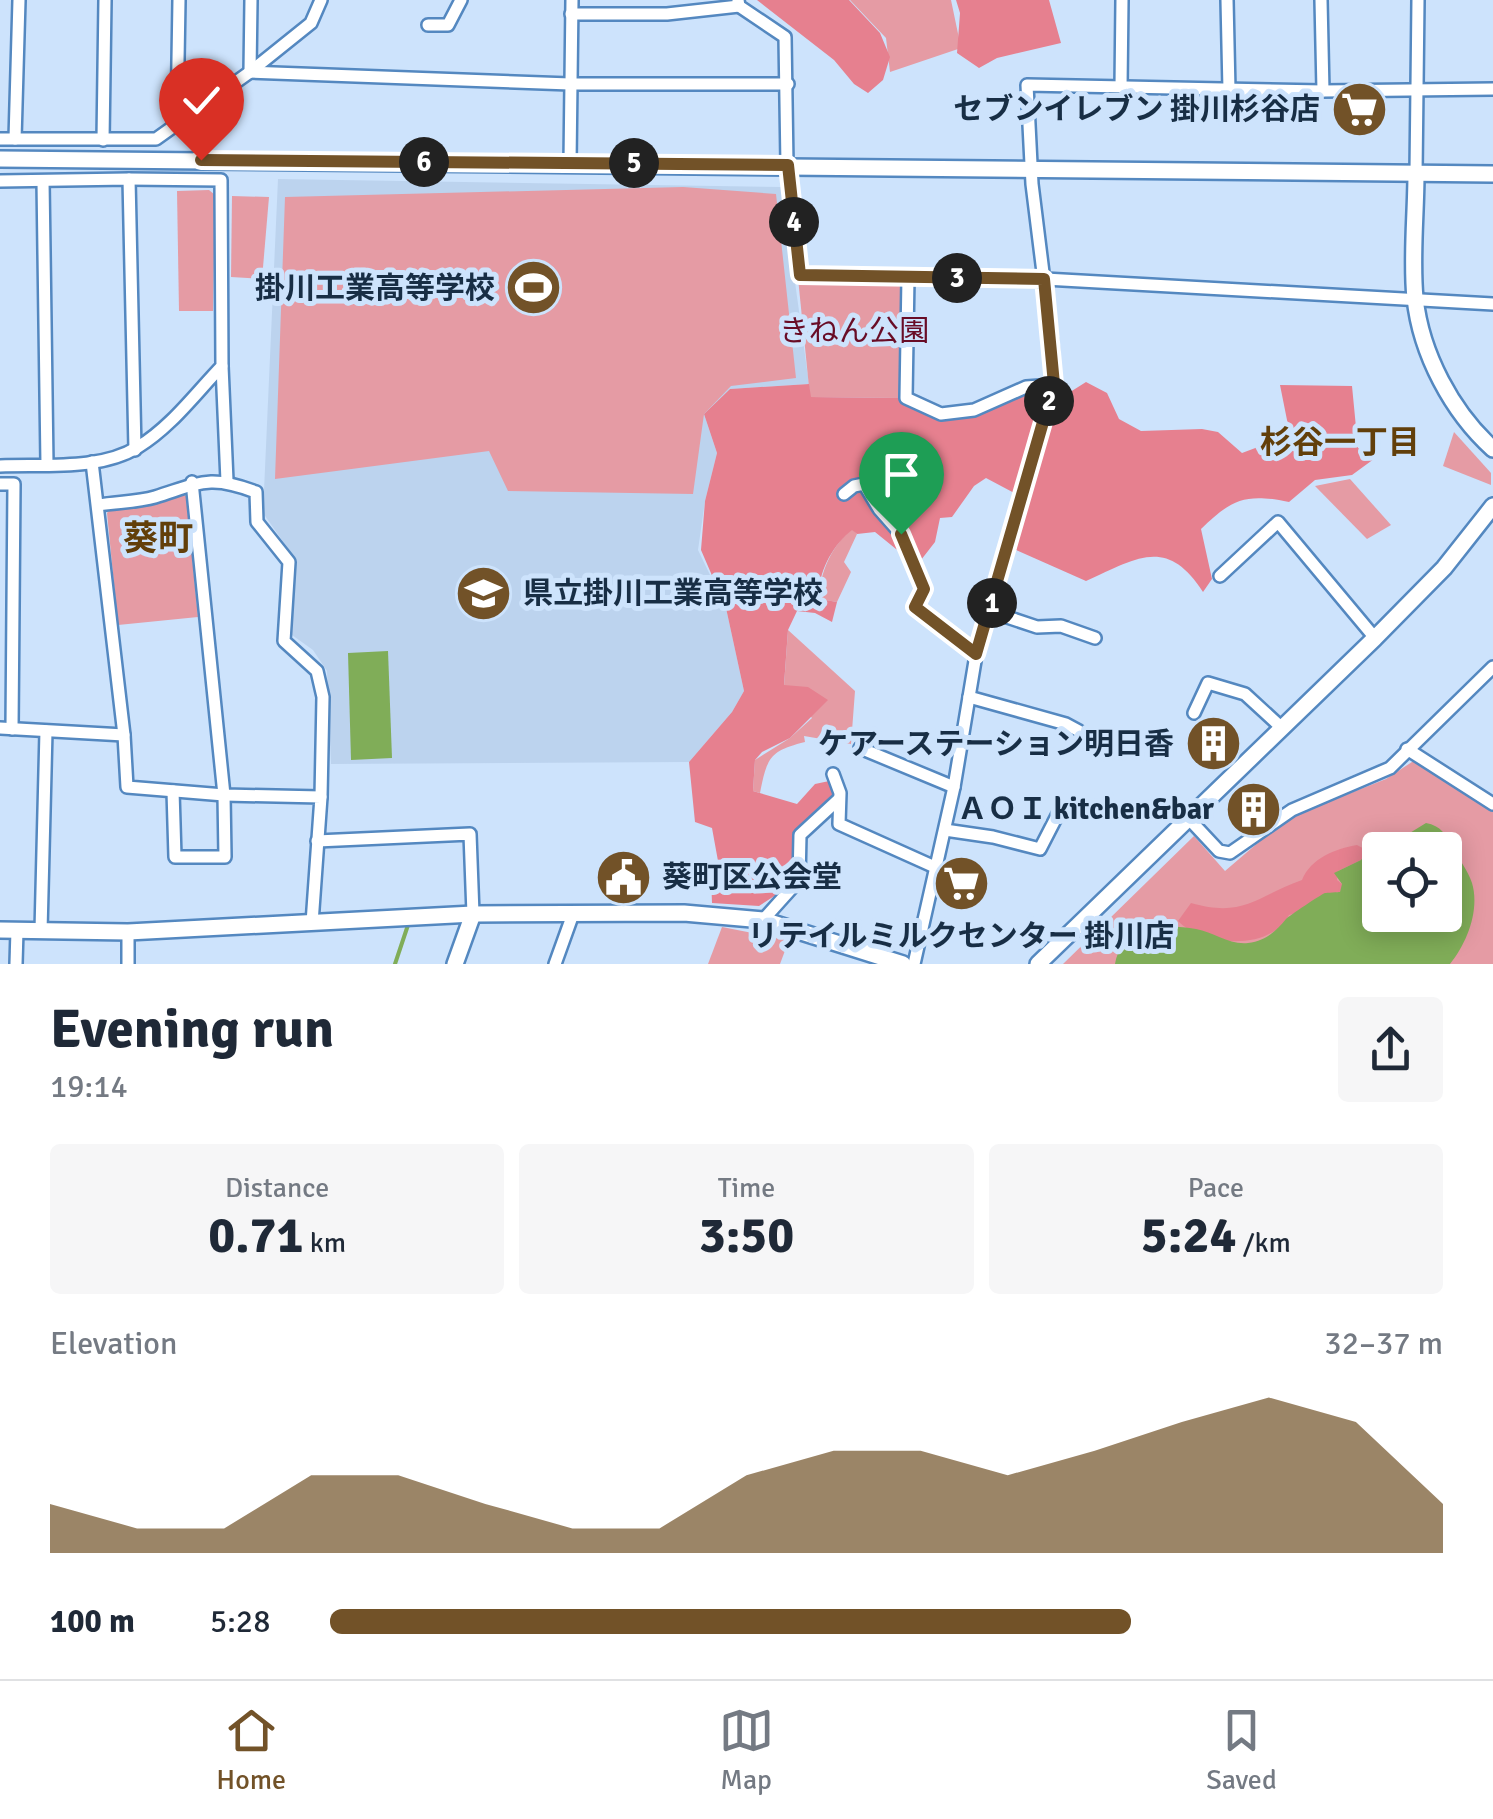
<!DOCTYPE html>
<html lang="en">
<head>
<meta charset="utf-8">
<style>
	body { margin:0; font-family:Signika,"Noto Sans JP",sans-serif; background:#f6f6f7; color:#1f2937; height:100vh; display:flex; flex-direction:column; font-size:38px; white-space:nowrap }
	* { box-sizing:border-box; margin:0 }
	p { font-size:32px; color:#747a83 }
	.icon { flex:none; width:55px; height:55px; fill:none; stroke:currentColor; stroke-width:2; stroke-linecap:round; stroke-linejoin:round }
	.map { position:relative; height:964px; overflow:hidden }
	.panel { display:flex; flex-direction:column; background:#fff; flex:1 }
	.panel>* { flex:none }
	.fabs { position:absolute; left:1362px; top:832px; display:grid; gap:20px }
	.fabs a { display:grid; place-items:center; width:100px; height:100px; border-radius:10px; background:#fff; box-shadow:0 5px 25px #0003; font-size:50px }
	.pin { position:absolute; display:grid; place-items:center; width:85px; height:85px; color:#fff; margin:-102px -42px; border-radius:50% 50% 50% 0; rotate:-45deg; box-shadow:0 0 10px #0007 }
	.pin .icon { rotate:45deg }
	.km { position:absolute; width:50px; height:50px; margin:-25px; border-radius:50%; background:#222; color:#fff; font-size:28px; line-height:50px; text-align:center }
	.round { display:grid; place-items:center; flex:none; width:105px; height:105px; border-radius:10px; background:#f6f6f7 }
	.summary { display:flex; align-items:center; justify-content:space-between; height:170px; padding:0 50px }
	h1 { font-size:55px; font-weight:800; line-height:75px }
	.stats { display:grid; grid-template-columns:repeat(3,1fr); gap:15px; height:170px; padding:10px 50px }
	.stats div { display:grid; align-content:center; border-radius:10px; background:#f6f6f7; text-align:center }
	.stats b { font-size:50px; font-weight:800 }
	.stats small { font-size:28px; font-weight:400 }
	.stats p { font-size:28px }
	.chart { height:280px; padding:20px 50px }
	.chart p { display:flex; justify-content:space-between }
	.chart svg { width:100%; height:180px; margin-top:10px; fill:#725228; opacity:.7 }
	ul { padding:0 50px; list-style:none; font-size:32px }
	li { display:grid; grid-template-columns:160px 120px 1fr; align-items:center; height:75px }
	li i { height:25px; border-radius:12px; background:#725228 }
	.tab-bar { display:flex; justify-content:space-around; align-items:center; height:140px; border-top:2px solid #e0e1e3; background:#fff; font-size:28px; color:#747a83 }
	.tab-bar a { display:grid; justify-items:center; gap:5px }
	.tab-bar .active { color:#725228 }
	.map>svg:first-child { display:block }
	.built { fill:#bcd3ee }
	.green { fill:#e59ba4; fill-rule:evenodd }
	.forest { fill:#e6808f }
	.water { fill:#80ad58 }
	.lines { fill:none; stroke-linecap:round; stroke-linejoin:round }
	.stream { stroke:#80ad58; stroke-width:4 }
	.street-casing { stroke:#5488c0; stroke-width:16 }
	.secondary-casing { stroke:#5488c0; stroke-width:20 }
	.street { stroke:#fff; stroke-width:11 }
	.secondary { stroke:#fff; stroke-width:15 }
	.route-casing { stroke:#fff; stroke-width:20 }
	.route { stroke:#725228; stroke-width:12 }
	.labels { text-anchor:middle; stroke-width:10; stroke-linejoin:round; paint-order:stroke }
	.poi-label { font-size:30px; font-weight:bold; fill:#182e45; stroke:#cde3fc; text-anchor:end }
	.park-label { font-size:30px; fill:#680c26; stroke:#cde3fc }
	.neighbourhood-label { font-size:32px; font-weight:bold; fill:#623f0a; stroke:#cde3fc }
	.quarter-label { font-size:35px; font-weight:bold; fill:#623f0a; stroke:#cde3fc }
</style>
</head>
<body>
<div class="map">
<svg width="1493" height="964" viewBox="0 0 1493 964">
	<rect width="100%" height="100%" fill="#cde3fc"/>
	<polygon class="built" points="278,179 782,187 809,384 730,389 704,414 717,453 705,501 698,550 726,608 744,691 732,712 689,762 331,764 327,671 313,650 292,635 296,560 263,513"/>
	<g class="green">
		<polygon points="850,0 951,0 961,48 890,72 886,38"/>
		<polygon points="683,187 776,194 796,378 731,386 704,414 693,494 508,491 489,451 275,479 285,197"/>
		<polygon points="209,190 215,195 213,311 179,311 177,191"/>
		<polygon points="232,196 269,197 262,279 231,277"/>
		<polygon points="908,277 902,398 810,397 798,278"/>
		<polygon points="1454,432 1491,473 1491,485 1443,466"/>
		<polygon points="1350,479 1391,525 1367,539 1315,486"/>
		<polygon points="179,492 186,496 198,617 118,625 107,513 111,508"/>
		<path d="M852 529 857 534 844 562 851 572 837 602 819 599C820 572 831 547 852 529Z"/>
		<path d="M788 630 855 691 851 744 804 736 805 742C769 751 767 758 760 793L753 791 755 760 790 738 812 718 784 686Z"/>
		<path d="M1415 760 1493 812V964H1063L1194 836 1225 871 1287 818 1386 779ZM1380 850H1445V915H1380Z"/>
		<polygon points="722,927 789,940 780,964 708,964"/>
	</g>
	<g class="forest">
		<polygon points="757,0 849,0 880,33 890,57 883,80 868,93 854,84 834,60"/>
		<polygon points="956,0 1049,0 1061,43 997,58 979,68 957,53 960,13"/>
		<path d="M1086 382 1107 393 1119 419 1141 431 1202 429 1218 432 1242 453 1290 435 1280 385 1352 386 1358 448 1378 456 1352 475 1315 480 1289 502C1245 493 1232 499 1201 529L1212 579 1203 592C1167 536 1137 558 1086 581L1014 549 1027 504 1037 445 1022 497 986 478 974 486 952 517 940 518 935 542 921 560 896 549 875 532 857 534 852 530C833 545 816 574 820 599L837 602 832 622 815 613 797 611 788 630 784 685 808 687 828 700 790 738 762 752 755 760 753 791 797 804 815 784 834 780 838 796 797 836 799 880 759 906 712 903 711 877 718 861 712 828 695 822 689 762 732 712 744 691 726 608 701 550 705 501 717 453 704 414 730 389 809 384 811 397 906 398 921 405 961 411 1040 386 1052 391 1048 406Z"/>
		<path d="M1357 845 1368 851 1361 860 1338 871 1337 880 1343 885 1340 892C1319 894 1309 910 1289 915 1270 952 1202 946 1178 921L1191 903C1244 918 1255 897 1302 880 1311 858 1335 849 1357 845Z"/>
	</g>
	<g class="water">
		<polygon points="388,651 392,758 351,760 348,653"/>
		<path d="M1426 823C1441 826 1446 834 1453 848 1459 859 1468 871 1472 883 1480 910 1467 943 1450 964H1115C1122 925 1163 923 1196 929 1214 932 1229 945 1248 943 1266 941 1276 931 1286 919 1289 916 1320 895 1325 893 1326 893 1339 892 1340 892L1342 884 1334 873 1361 860 1368 851H1380V915H1445V850H1382Z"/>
	</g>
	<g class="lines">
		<polyline class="stream" points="395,964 408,925"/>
		<defs>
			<g id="street">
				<polyline points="738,0 739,6 785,37 787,165 799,275 1045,279 1493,304"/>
				<polyline points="1227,0 1229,90"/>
				<polyline points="1321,0 1323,91"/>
				<polyline points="571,14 667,14 739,6"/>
				<polyline points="428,25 448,25 461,0"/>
				<polyline points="250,72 570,84 788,84"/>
				<polyline points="250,72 251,0"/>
				<polyline points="1121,87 1122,0"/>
				<polyline points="177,121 179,0"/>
				<polyline points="0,139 156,139 250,72 311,23 321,0"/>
				<polyline points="15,139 19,0"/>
				<polyline points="103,140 105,0"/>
				<polyline points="570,163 572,0"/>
				<polyline points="1416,173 1418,0"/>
				<polyline points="0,181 129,179 135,450"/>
				<polyline points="43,181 47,464"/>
				<polyline points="908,277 906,398 941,414 974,410 1026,387 1054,385"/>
				<polyline points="222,366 227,481"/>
				<polyline points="92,462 124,735 127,787 224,795 321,797 312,923"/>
				<path d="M0 466C43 464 99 471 138 447 171 427 195 394 222 366L221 180 129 179"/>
				<polyline points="0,484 14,484 12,729"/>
				<polyline points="844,494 854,486 864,484 879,509 901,534 925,589 915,607 976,655"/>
				<path d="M99 505C117 502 138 502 155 497 200 483 209 474 256 492L257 522 289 562 284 641 317 671 323 697 321 797"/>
				<polyline points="1220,576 1278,522 1375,638"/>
				<polyline points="989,611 1037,627 1061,626 1095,638"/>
				<polyline points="969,697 1066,724 1079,731"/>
				<polyline points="1194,713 1208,683 1245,694 1282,728"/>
				<polyline points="0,728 124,735"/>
				<polyline points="860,748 954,787"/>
				<polyline points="1407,749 1493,804"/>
				<polyline points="833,774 840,793 839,824 937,868"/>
				<polyline points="173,791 175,857 225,857 224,795 192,482"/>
				<polyline points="1190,820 1219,851 1230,853 1292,810 1390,768 1493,667"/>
				<polyline points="945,830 993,837 1040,849 1058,814"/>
				<polyline points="317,841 470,834 473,914"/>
				<polyline points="763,920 799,880 800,835 839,799"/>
				<polyline points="41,931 46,731"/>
				<polyline points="128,932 128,964"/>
				<polyline points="16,964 17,930"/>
				<polyline points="555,964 573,914"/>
				<polyline points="914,964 954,787 976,655 1054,385 1052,345 1032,184 1027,85 1323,91 1493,89"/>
			</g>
			<g id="secondary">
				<polyline points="0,159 1493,174"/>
				<path d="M1416 173C1416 214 1411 258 1415 298 1421 354 1452 412 1493 449"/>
				<polyline points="0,930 128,932 473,914 684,913 763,920 903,964"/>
				<polyline points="455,964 473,914"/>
				<polyline points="1038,964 1375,638 1444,568 1493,506"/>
			</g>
		</defs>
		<use href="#street" class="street-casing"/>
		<use href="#secondary" class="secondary-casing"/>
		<use href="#street" class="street"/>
		<use href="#secondary" class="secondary"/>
	</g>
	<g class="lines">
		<defs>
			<polyline id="route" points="201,160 788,165 800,275 1044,279 1054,384 976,654 915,607 924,589 901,534"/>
		</defs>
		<use href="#route" class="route-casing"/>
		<use href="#route" class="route"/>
	</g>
	<defs>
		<symbol id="supermarket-disc" viewBox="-11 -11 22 22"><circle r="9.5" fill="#725228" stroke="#cde3fc"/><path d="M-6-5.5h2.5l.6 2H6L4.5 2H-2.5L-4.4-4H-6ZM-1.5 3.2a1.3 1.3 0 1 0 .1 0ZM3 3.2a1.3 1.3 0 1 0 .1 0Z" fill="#fff"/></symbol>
		<symbol id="stadium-disc" viewBox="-11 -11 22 22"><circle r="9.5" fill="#725228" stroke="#cde3fc"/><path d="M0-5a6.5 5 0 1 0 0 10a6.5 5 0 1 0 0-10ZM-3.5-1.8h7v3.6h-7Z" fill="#fff"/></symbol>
		<symbol id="school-disc" viewBox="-11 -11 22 22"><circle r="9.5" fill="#725228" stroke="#cde3fc"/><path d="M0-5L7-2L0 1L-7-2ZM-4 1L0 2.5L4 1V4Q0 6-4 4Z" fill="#fff"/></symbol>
		<symbol id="building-disc" viewBox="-11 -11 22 22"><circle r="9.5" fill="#725228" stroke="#cde3fc"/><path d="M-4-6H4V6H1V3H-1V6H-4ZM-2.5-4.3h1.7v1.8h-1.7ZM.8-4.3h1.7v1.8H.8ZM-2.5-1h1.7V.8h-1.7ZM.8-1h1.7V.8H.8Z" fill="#fff"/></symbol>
		<symbol id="civic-disc" viewBox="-11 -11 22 22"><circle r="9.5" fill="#725228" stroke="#cde3fc"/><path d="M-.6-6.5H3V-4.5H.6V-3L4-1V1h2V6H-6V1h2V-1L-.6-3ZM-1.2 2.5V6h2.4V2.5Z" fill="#fff"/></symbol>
	</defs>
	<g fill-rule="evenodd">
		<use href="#supermarket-disc" x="1328" y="78" width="63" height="63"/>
		<use href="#stadium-disc" x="502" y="256" width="63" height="63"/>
		<use href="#school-disc" x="452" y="562" width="63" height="63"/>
		<use href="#building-disc" x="1182" y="712" width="63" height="63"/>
		<use href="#building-disc" x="1222" y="778" width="63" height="63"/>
		<use href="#civic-disc" x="592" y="846" width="63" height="63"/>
		<use href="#supermarket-disc" x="930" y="852" width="63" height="63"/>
	</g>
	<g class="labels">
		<g class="poi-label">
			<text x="1320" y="119">セブンイレブン 掛川杉谷店</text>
			<text x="495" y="298">掛川工業高等学校</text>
			<text x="523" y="603" text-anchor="start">県立掛川工業高等学校</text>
			<text x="1174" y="754">ケアーステーション明日香</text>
			<text x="1214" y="819">ＡＯＩ kitchen&amp;bar</text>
			<text x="662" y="887" text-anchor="start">葵町区公会堂</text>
			<text x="961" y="946" text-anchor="middle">リテイルミルクセンター 掛川店</text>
		</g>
		<g class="park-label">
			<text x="854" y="341">きねん公園</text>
		</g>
		<g class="neighbourhood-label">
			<text x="1340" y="453">杉谷一丁目</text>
		</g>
		<g class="quarter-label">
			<text x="158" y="550">葵町</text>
		</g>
	</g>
</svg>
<div class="fabs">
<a><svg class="icon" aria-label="locate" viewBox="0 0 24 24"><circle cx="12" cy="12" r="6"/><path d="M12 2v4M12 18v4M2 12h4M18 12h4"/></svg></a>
</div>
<div class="pin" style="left:901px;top:534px;background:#1e9e55"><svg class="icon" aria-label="arrive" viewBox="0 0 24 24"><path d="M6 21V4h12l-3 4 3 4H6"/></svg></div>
<div class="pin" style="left:201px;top:160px;background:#d93025"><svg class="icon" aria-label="check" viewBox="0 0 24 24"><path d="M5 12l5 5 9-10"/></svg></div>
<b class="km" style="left:992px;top:603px">1</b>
<b class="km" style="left:1049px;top:401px">2</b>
<b class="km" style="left:957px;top:278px">3</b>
<b class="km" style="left:794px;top:222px">4</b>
<b class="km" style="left:634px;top:163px">5</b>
<b class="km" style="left:424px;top:162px">6</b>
</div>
<section class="panel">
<div class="summary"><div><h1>Evening run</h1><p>19:14</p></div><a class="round"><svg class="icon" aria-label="share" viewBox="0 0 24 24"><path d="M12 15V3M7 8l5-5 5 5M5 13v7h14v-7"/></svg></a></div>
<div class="stats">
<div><p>Distance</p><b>0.71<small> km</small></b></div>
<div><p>Time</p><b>3:50</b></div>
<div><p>Pace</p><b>5:24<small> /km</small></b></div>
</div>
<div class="chart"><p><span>Elevation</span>32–37 m</p>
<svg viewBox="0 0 160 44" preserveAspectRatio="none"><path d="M0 44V32L10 38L20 38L30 25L40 25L50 32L60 38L70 38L80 25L90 19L100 19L110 25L120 19L130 12L140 6L150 12L160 32V44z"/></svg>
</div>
<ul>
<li><b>100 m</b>5:28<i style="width:72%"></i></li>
</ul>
</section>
<nav class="tab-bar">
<a class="active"><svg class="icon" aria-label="home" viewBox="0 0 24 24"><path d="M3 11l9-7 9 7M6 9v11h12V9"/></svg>Home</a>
<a><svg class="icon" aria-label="map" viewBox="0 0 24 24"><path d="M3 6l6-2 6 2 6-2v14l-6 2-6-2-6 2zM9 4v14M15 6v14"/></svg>Map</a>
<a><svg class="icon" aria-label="saved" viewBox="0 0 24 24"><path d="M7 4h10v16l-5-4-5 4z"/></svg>Saved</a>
</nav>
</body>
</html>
